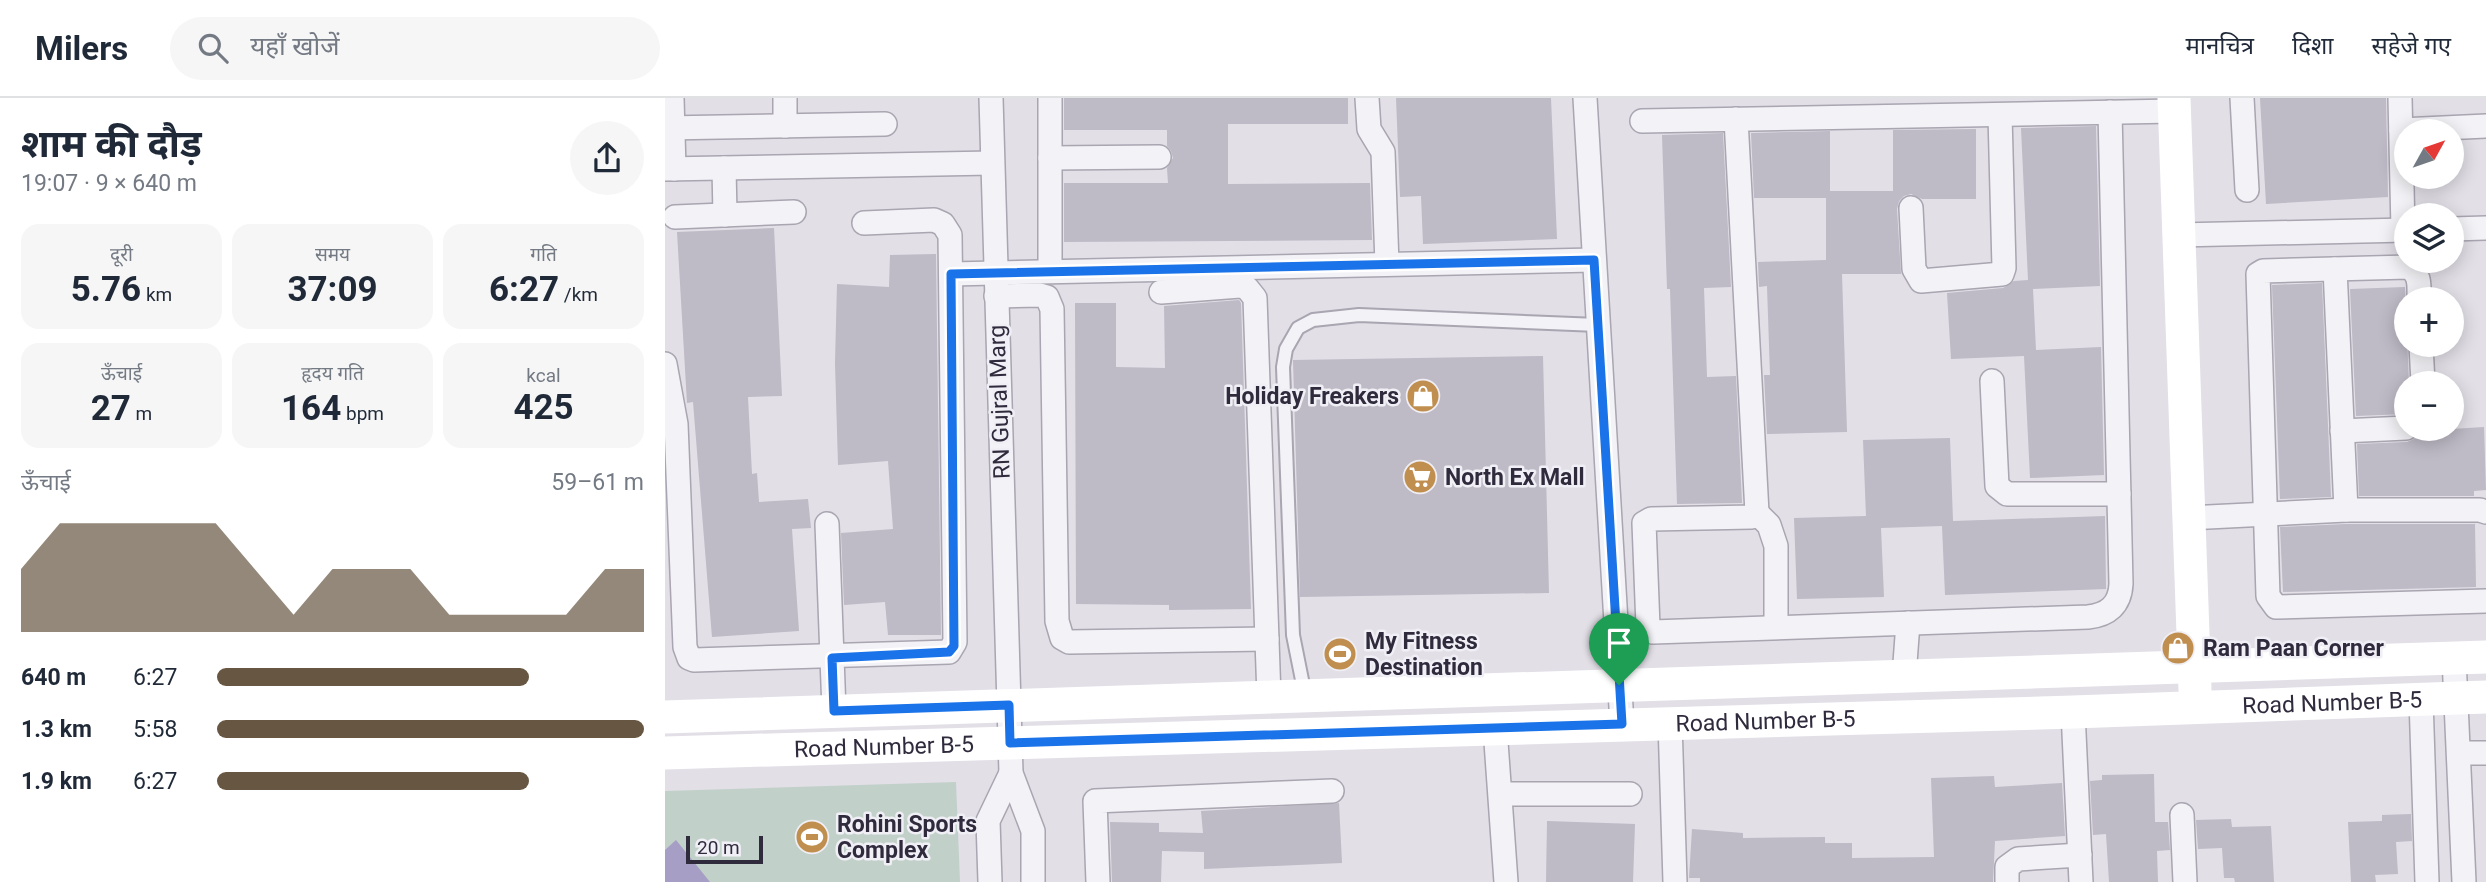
<!DOCTYPE html>
<html lang="hi">
<head>
<meta charset="utf-8">
<style>
	body { margin:0; font-family:Roboto,"Noto Sans Devanagari",sans-serif; background:#f6f6f7; color:#1f2937; height:100vh; display:flex; flex-direction:column; font-size:26px; white-space:nowrap }
	* { box-sizing:border-box; margin:0 }
	p { font-size:23px; color:#747a83 }
	.icon { flex:none; width:38px; height:38px; fill:none; stroke:currentColor; stroke-width:2; stroke-linecap:round; stroke-linejoin:round }
	.map { position:relative; flex:1; overflow:hidden }
	.drawer { display:flex; flex-direction:column; background:#fff; width:665px }
	.drawer>* { flex:none }
	.needle { width:46px; rotate:50deg }
	.tools { position:absolute; left:1729px; top:21px; display:grid; gap:14px }
	.tools a { display:grid; place-items:center; width:70px; height:70px; border-radius:50%; background:#fff; box-shadow:0 4px 18px #0003; font-size:35px }
	.scale { position:absolute; left:21px; bottom:18px; width:77px; box-sizing:border-box; padding-left:7px; border:4px solid #302a3d; border-top:0; font-size:19px; line-height:24px; white-space:nowrap; color:#302a3d; -webkit-text-stroke:5px #f0eff5; paint-order:stroke }
	.pin { position:absolute; display:grid; place-items:center; width:60px; height:60px; color:#fff; margin:-72px -30px; border-radius:50% 50% 50% 0; rotate:-45deg; box-shadow:0 0 7px #0007 }
	.pin .icon { rotate:45deg }
	.round { display:grid; place-items:center; flex:none; width:74px; height:74px; border-radius:37px; background:#f6f6f7 }
	.summary { display:flex; align-items:center; justify-content:space-between; height:119px; padding:0 21px }
	h1 { font-size:38px; font-weight:700; line-height:52px }
	.stats { display:grid; grid-template-columns:repeat(3,1fr); gap:10px; height:119px; padding:7px 21px }
	.stats div { display:grid; align-content:center; border-radius:18px; background:#f6f6f7; text-align:center }
	.stats b { font-size:35px; font-weight:700 }
	.stats small { font-size:19px; font-weight:400 }
	.stats p { font-size:19px }
	.chart { height:196px; padding:14px 21px }
	.chart p { display:flex; justify-content:space-between }
	.chart svg { width:100%; height:126px; margin-top:7px; fill:#675742; opacity:.7 }
	ul { padding:0 21px; list-style:none; font-size:23px }
	li { display:grid; grid-template-columns:112px 84px 1fr; align-items:center; height:52px }
	li i { height:18px; border-radius:9px; background:#675742 }
	header { display:flex; align-items:center; gap:42px; box-sizing:border-box; height:98px; padding:0 35px; background:#fff; border-bottom:2px solid #e0e1e3 }
	header strong { font-size:33px }
	nav { display:flex; gap:38px; margin-inline-start:auto; font-size:24px }
	.search { width:490px; height:63px; background:#f6f6f7; display:flex; align-items:center; gap:18px; box-sizing:border-box; padding:0 24px; border-radius:38px; color:#747a83; font-size:26px }
	main { display:flex; flex:1; min-height:0 }
	.map>svg:first-child { display:block }
	.green { fill:#c1d0c8 }
	.water { fill:#a69ec4 }
	.building { fill:#bebac6 }
	.lines { fill:none; stroke-linecap:round; stroke-linejoin:round }
	.lane-casing { stroke:#a9a5b1; stroke-width:16 }
	.street-casing { stroke:#a9a5b1; stroke-width:26 }
	.lane { stroke:#f3f2f6; stroke-width:12 }
	.street { stroke:#f3f2f6; stroke-width:23 }
	.secondary { stroke:#fff; stroke-width:33 }
	.route-casing { stroke:#fff; stroke-width:14 }
	.route { stroke:#1a73e8; stroke-width:9 }
	.labels { text-anchor:middle; stroke-width:5; stroke-linejoin:round; paint-order:stroke }
	.poi-label { font-size:23px; font-weight:bold; fill:#302a3d; stroke:#f0eff5; text-anchor:start }
	.street-label { font-size:23px; fill:#302a3d; stroke:#f0eff5 }
</style>
</head>
<body>
<header>
<strong>Milers</strong>
<div class="search"><svg class="icon" aria-label="search" viewBox="0 0 24 24"><circle cx="10" cy="10" r="6"/><path d="M15 15l6 6"/></svg>यहाँ खोजें</div>
<nav><a>मानचित्र</a><a>दिशा</a><a>सहेजे गए</a></nav>
</header>
<main>
<section class="drawer">
<div class="summary"><div><h1>शाम की दौड़</h1><p>19:07 · 9 × 640 m</p></div><a class="round"><svg class="icon" aria-label="share" viewBox="0 0 24 24"><path d="M12 15V3M7 8l5-5 5 5M5 13v7h14v-7"/></svg></a></div>
<div class="stats">
<div><p>दूरी</p><b>5.76<small> km</small></b></div>
<div><p>समय</p><b>37:09</b></div>
<div><p>गति</p><b>6:27<small> /km</small></b></div>
</div>
<div class="stats">
<div><p>ऊँचाई</p><b>27<small> m</small></b></div>
<div><p>हृदय गति</p><b>164<small> bpm</small></b></div>
<div><p>kcal</p><b>425</b></div>
</div>
<div class="chart"><p><span>ऊँचाई</span>59–61 m</p>
<svg viewBox="0 0 160 44" preserveAspectRatio="none"><path d="M0 44V22L10 6L20 6L30 6L40 6L50 6L60 22L70 38L80 22L90 22L100 22L110 38L120 38L130 38L140 38L150 22L160 22V44z"/></svg>
</div>
<ul>
<li><b>640 m</b>6:27<i style="width:73%"></i></li>
<li><b>1.3 km</b>5:58<i style="width:100%"></i></li>
<li><b>1.9 km</b>6:27<i style="width:73%"></i></li>
</ul>
</section>
<div class="map">
<svg width="1821" height="784" viewBox="0 0 1821 784">
	<rect width="100%" height="100%" fill="#e2dfe7"/>
	<polygon class="green" points="291,684 295,784 0,784 0,693"/>
	<polygon class="water" points="11,742 45,784 0,784 0,752"/>
	<g class="building">
		<polygon points="399,0 683,0 683,26 563,26 563,86 705,85 707,142 399,144 399,85 503,85 502,70 508,60 506,53 502,48 502,32 399,32"/>
		<polygon points="731,0 886,0 892,141 758,146 756,98 735,99"/>
		<polygon points="1595,0 1721,0 1723,99 1601,106"/>
		<polygon points="1431,28 1435,188 1368,191 1371,252 1436,249 1439,377 1365,380 1359,258 1286,261 1282,195 1338,190 1349,183 1363,182 1356,30"/>
		<polygon points="1311,31 1311,101 1257,101 1246,96 1239,98 1234,103 1232,111 1236,176 1177,176 1182,334 1102,336 1099,277 1105,277 1102,188 1094,189 1093,164 1161,162 1161,100 1089,100 1086,35 1165,33 1165,93 1228,93 1228,32"/>
		<polygon points="1058,35 1066,189 1039,190 1042,279 1071,278 1077,405 1012,406 1005,191 1002,191 997,37"/>
		<polygon points="109,130 117,298 83,299 87,376 92,375 94,404 143,401 146,430 127,431 134,533 47,539 28,304 22,305 12,134"/>
		<polygon points="271,156 276,537 223,537 220,504 179,507 176,435 228,431 223,363 173,367 170,265 172,186 224,189 225,157"/>
		<polygon points="1657,185 1666,399 1615,401 1607,187"/>
		<polygon points="1740,189 1744,285 1741,285 1741,316 1691,318 1685,191"/>
		<polygon points="574,202 576,205 586,511 504,512 504,507 411,506 410,205 451,205 451,269 500,270 499,208"/>
		<polygon points="878,258 884,495 635,499 628,262"/>
		<polygon points="1819,329 1821,392 1809,393 1809,398 1694,398 1692,346 1742,344 1749,341 1754,333"/>
		<polygon points="1285,340 1288,423 1440,418 1441,491 1280,497 1277,428 1216,430 1219,499 1132,501 1129,420 1201,418 1198,342"/>
		<polygon points="1681,426 1810,426 1811,489 1618,494 1615,429"/>
		<polygon points="1489,676 1490,724 1503,724 1505,752 1492,753 1493,784 1444,784 1441,736 1428,737 1425,683 1437,682 1437,677"/>
		<polygon points="1329,678 1330,689 1397,685 1400,738 1330,743 1328,784 1035,784 1035,780 1024,780 1027,731 1078,735 1078,740 1160,739 1160,745 1187,745 1187,760 1269,759 1266,680"/>
		<polygon points="674,705 677,765 539,771 539,754 497,753 496,784 447,784 445,724 494,725 494,734 538,735 536,713"/>
		<polygon points="1746,716 1747,743 1731,744 1733,776 1710,777 1711,784 1686,784 1683,724 1717,723 1717,717"/>
		<polygon points="1566,721 1567,729 1606,728 1609,784 1570,784 1569,780 1559,780 1557,750 1533,751 1531,722"/>
		<polygon points="882,723 970,726 968,784 881,784"/>
	</g>
	<g class="lines">
		<defs>
			<polyline id="lane" points="640,597 628,537 618,269 621,251 633,230 648,222 694,217 933,227"/>
			<g id="street">
				<polyline points="7,0 9,71"/>
				<polyline points="120,0 120,28"/>
				<polyline points="326,0 346,675 368,733 368,784"/>
				<polyline points="385,0 385,173"/>
				<polyline points="702,0 704,31 718,54 722,166"/>
				<polyline points="920,0 957,626"/>
				<polyline points="1577,0 1582,92"/>
				<polyline points="1735,0 1738,132"/>
				<path d="M1071 21 1092 415 1087 419 986 421 979 425 983 529 988 534 1423 519C1443 517 1455 507 1456 486L1445 14"/>
				<polyline points="977,23 1509,13"/>
				<polyline points="0,30 220,26"/>
				<polyline points="1736,32 1821,28"/>
				<polyline points="385,60 494,59"/>
				<polyline points="59,70 60,117"/>
				<polyline points="0,71 327,65"/>
				<polyline points="1246,110 1249,171 1256,183 1337,176 1339,170 1335,17"/>
				<polyline points="10,119 129,114"/>
				<polyline points="1787,131 1821,130"/>
				<polyline points="1513,137 1741,132"/>
				<polyline points="1670,171 1681,412"/>
				<polyline points="286,176 929,162"/>
				<polyline points="496,194 575,188 582,190 590,200 604,599"/>
				<polyline points="331,198 375,197 382,199 387,211 392,523 397,540 404,544 602,541"/>
				<path d="M1754 201C1754 189 1756 175 1743 169L1598 173 1593 176 1603 498 1611 509 1821 503"/>
				<polyline points="1756,247 1758,285"/>
				<polyline points="0,266 11,326 20,549 24,560 29,562 284,554 290,544 285,137 278,126 269,122 199,125"/>
				<polyline points="1327,283 1332,388 1342,396 1454,396"/>
				<polyline points="1677,333 1741,330"/>
				<polyline points="1092,415 1104,427 1111,448 1111,529"/>
				<polyline points="1523,420 1681,412 1815,412 1821,414"/>
				<polyline points="162,426 169,613"/>
				<polyline points="1789,560 1799,784"/>
				<polyline points="1239,578 1243,525"/>
				<polyline points="1756,601 1762,784"/>
				<polyline points="1408,614 1416,784"/>
				<polyline points="1005,624 1010,784"/>
				<polyline points="830,630 841,784"/>
				<polyline points="1794,655 1821,655"/>
				<polyline points="836,696 965,696"/>
				<polyline points="1517,717 1520,784"/>
				<polyline points="325,784 323,723 346,675"/>
				<polyline points="433,784 430,703 667,693"/>
				<polyline points="1342,784 1342,769 1353,761 1415,757"/>
			</g>
		</defs>
		<use href="#lane" class="lane-casing"/>
		<use href="#street" class="street-casing"/>
		<use href="#lane" class="lane"/>
		<use href="#street" class="street"/>
		<g class="secondary">
			<polyline points="1509,0 1530,592"/>
			<polyline points="0,619 1821,559"/>
			<path id="s1" d="M0 655 1408 614 1821 599"/>
		</g>
	</g>
	<g class="lines">
		<defs>
			<polygon id="route" points="929,162 957,626 345,645 344,607 169,613 167,560 284,554 289,548 286,176"/>
		</defs>
		<use href="#route" class="route-casing"/>
		<use href="#route" class="route"/>
	</g>
	<defs>
		<symbol id="shop-disc" viewBox="-11 -11 22 22"><circle r="9.5" fill="#c08f50" stroke="#f0eff5"/><path d="M-5-2.5h2.3a2.7 3.5 0 0 1 5.4 0H5L5.5 6h-11ZM-1.5-2.5h3a1.5 2.3 0 0 0-3 0Z" fill="#fff"/></symbol>
		<symbol id="supermarket-disc" viewBox="-11 -11 22 22"><circle r="9.5" fill="#c08f50" stroke="#f0eff5"/><path d="M-6-5.5h2.5l.6 2H6L4.5 2H-2.5L-4.4-4H-6ZM-1.5 3.2a1.3 1.3 0 1 0 .1 0ZM3 3.2a1.3 1.3 0 1 0 .1 0Z" fill="#fff"/></symbol>
		<symbol id="stadium-disc" viewBox="-11 -11 22 22"><circle r="9.5" fill="#c08f50" stroke="#f0eff5"/><path d="M0-5a6.5 5 0 1 0 0 10a6.5 5 0 1 0 0-10ZM-3.5-1.8h7v3.6h-7Z" fill="#fff"/></symbol>
	</defs>
	<g fill-rule="evenodd">
		<use href="#shop-disc" x="739" y="279" width="38" height="38"/>
		<use href="#supermarket-disc" x="736" y="360" width="38" height="38"/>
		<use href="#shop-disc" x="1494" y="531" width="38" height="38"/>
		<use href="#stadium-disc" x="656" y="537" width="38" height="38"/>
		<use href="#stadium-disc" x="128" y="720" width="38" height="38"/>
	</g>
	<g class="labels">
		<g class="poi-label">
			<text x="734" y="306" text-anchor="end">Holiday Freakers</text>
			<text x="780" y="387">North Ex Mall</text>
			<text x="700" y="551">My Fitness<tspan x="700" dy="26">Destination</tspan></text>
			<text x="1538" y="558">Ram Paan Corner</text>
			<text x="172" y="734">Rohini Sports<tspan x="172" dy="26">Complex</tspan></text>
		</g>
		<g class="street-label">
			<text transform="translate(334 304) rotate(-92)" y="8">RN Gujral Marg</text>
			<text dy="8" stroke="none"><textPath href="#s1" startOffset="1668">Road Number B-5</textPath></text>
			<text dy="8" stroke="none"><textPath href="#s1" startOffset="1101">Road Number B-5</textPath></text>
			<text dy="8" stroke="none"><textPath href="#s1" startOffset="219">Road Number B-5</textPath></text>
		</g>
	</g>
</svg>
<div class="tools">
<a><svg class="needle" viewBox="-14 -14 28 28"><path d="M0-13l5 13h-10z" fill="#e53935"/><path d="M0 13l5-13h-10z" fill="#747a83"/></svg></a>
<a><svg class="icon" aria-label="layers" viewBox="0 0 24 24"><path d="M12 4l9 5-9 5-9-5zM3 14l9 5 9-5"/></svg></a>
<a>+</a>
<a>−</a>
</div>
<div class="scale">20 m</div>
<div class="pin" style="left:954px;top:587px;background:#1e9e55"><svg class="icon" aria-label="arrive" viewBox="0 0 24 24"><path d="M6 21V4h12l-3 4 3 4H6"/></svg></div>
</div>
</main>
</body>
</html>
